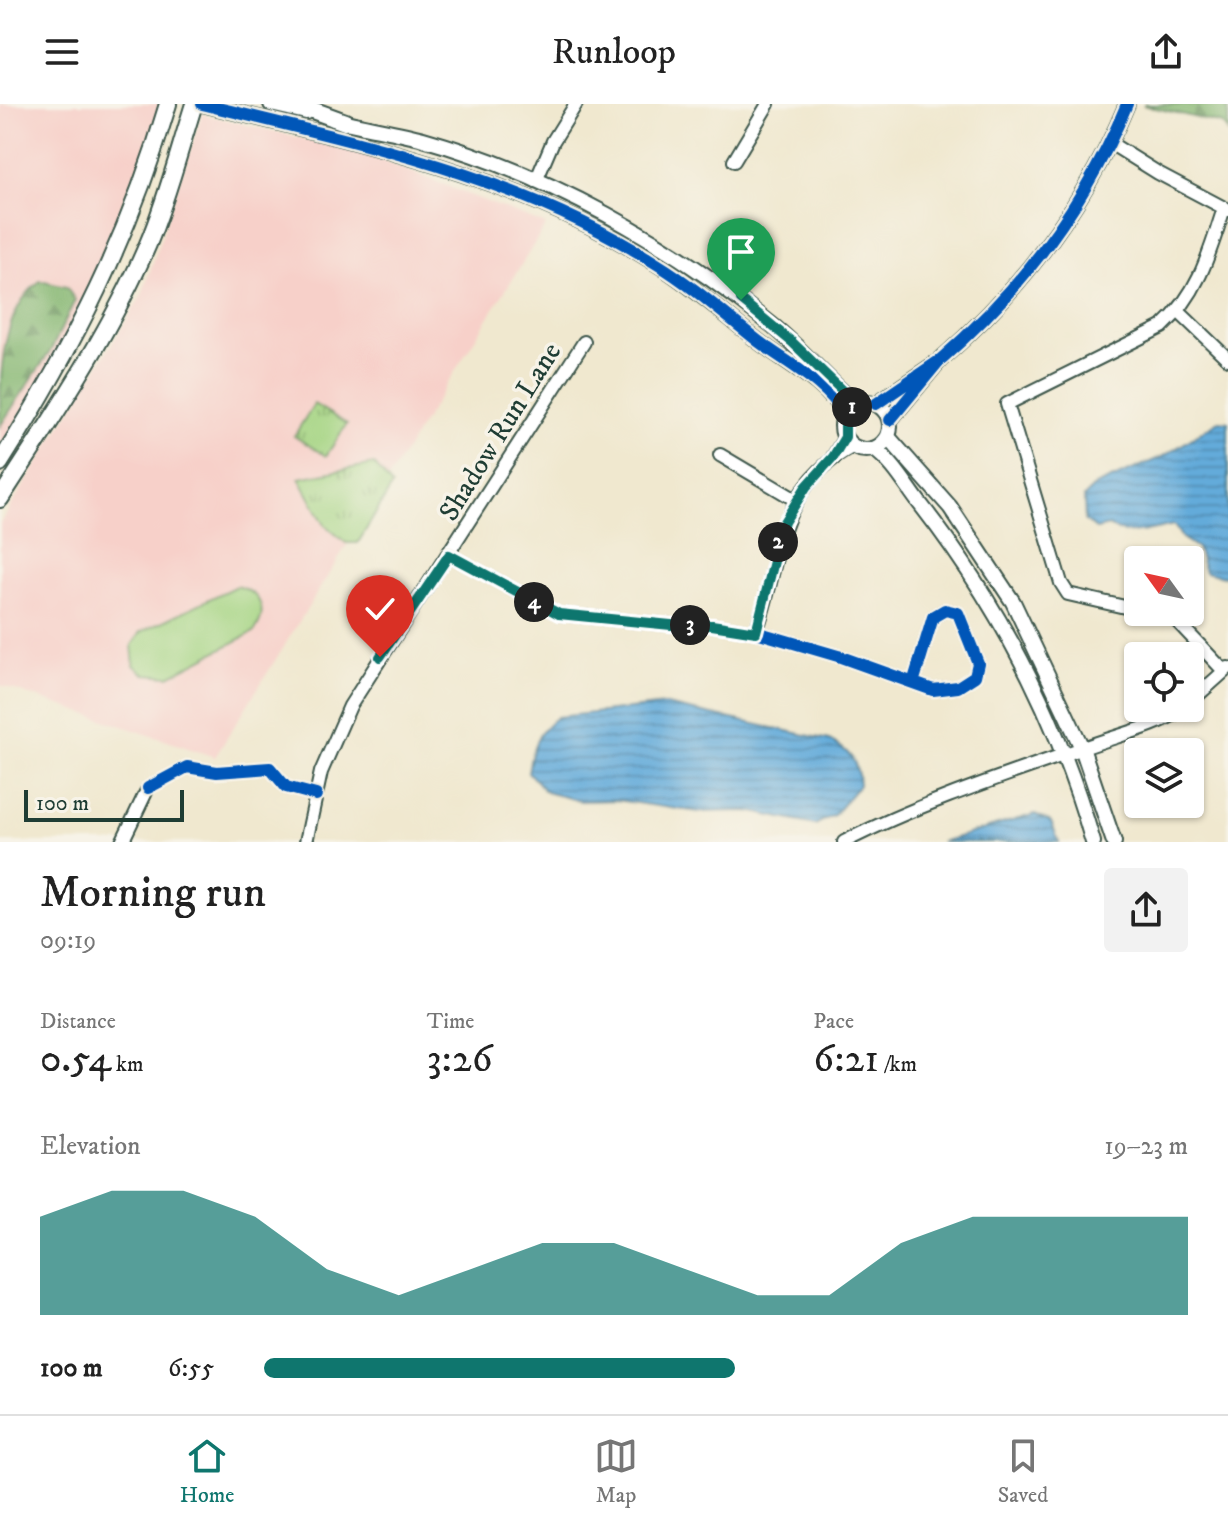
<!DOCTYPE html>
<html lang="en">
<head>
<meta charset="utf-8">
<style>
	body { margin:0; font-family:"IM FELL DW Pica",serif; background:#f2f2f2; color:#222; height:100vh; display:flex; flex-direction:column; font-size:30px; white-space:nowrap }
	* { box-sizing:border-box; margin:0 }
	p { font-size:26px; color:#767676 }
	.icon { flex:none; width:44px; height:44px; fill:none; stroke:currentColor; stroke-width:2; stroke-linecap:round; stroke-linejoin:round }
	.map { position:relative; height:738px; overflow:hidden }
	.drawer { display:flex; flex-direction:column; background:#fff; flex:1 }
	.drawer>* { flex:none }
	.needle { width:52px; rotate:303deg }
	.buttons { position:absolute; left:1124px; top:442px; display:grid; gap:16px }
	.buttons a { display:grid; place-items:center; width:80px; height:80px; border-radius:8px; background:#fff; box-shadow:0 2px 6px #0004; font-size:40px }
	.scale { position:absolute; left:24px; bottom:20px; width:160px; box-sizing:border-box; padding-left:8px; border:4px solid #1f3d34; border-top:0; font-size:22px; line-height:28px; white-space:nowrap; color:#1f3d34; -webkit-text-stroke:6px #f7f3e8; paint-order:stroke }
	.pin { position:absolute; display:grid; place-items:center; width:68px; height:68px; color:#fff; margin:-82px -34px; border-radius:50% 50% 50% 0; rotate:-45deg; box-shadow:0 0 8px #0007 }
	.pin .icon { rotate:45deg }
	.km { position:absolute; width:40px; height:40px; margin:-20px; border-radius:50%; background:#222; color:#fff; font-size:22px; line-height:40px; text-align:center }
	.round { display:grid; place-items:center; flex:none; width:84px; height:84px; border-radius:8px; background:#f2f2f2 }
	.head { display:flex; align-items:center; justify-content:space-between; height:136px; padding:0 40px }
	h1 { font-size:44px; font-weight:600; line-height:60px }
	.stats { display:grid; grid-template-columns:repeat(3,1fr); gap:12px; height:136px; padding:8px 40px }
	.stats div { display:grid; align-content:center }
	.stats b { font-size:40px; font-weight:600 }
	.stats small { font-size:22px; font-weight:400 }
	.stats p { font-size:22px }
	.chart { height:224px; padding:16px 40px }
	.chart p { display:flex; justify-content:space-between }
	.chart svg { width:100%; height:144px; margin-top:8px; fill:#0f766e; opacity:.7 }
	ul { padding:0 40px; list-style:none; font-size:26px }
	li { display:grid; grid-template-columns:128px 96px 1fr; align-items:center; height:60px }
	li i { height:20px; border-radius:10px; background:#0f766e }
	header { display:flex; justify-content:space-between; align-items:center; height:104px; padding:0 40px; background:#fff; font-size:36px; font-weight:600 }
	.dock { display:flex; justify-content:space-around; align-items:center; height:112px; border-top:2px solid #e0e0e0; background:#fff; font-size:22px; color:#767676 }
	.dock a { display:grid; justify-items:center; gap:4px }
	.dock .on { color:#0f766e }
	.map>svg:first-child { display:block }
	.built { fill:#f7d0c9 }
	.grass { fill:#a4d482; stroke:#62885b; stroke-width:2 }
	.forest { fill:url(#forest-firs); stroke:#517a52; stroke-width:2 }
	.park { fill:url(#park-tufts); stroke:#62885b; stroke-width:2 }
	.water { fill:url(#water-rules); stroke:#417487; stroke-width:2 }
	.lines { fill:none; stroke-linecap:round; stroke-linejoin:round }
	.minor-casing { stroke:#3e574b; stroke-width:16 }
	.tertiary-casing { stroke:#3e574b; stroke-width:18 }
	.secondary-casing { stroke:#3e574b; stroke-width:20 }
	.minor { stroke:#fff; stroke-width:12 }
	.tertiary { stroke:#fff; stroke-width:14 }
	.secondary { stroke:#fff; stroke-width:16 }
	.cycleway-casing { stroke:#f7f3e8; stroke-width:17 }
	.cycleway { stroke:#0057b8; stroke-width:12 }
	.route-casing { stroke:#fff; stroke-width:16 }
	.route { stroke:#0f766e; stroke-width:10 }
	.labels { text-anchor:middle; stroke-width:7; stroke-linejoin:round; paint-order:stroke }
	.street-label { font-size:28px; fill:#1f3d34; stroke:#f7f3e8 }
</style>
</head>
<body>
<header><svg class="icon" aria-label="menu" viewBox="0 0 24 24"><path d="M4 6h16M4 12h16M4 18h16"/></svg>Runloop<svg class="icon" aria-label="share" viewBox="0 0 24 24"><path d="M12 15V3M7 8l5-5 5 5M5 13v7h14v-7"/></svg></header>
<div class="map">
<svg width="1228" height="738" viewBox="0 0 1228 738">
	<defs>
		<pattern id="forest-firs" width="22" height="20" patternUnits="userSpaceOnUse" patternTransform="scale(2)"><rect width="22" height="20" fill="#83b670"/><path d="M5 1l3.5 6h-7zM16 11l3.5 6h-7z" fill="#6b955d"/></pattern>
		<pattern id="park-tufts" width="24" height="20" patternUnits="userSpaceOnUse" patternTransform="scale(2)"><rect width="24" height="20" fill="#a4d482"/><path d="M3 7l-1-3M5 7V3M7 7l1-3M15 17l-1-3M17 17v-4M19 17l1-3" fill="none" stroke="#85ad6b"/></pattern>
		<pattern id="water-rules" width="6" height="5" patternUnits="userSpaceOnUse" patternTransform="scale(2)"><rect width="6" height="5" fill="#63abda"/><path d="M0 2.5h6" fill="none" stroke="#518cb2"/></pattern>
	</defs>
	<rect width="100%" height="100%" fill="#f7f3e8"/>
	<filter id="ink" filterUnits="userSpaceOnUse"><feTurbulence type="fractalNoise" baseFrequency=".0125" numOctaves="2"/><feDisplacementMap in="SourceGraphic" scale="16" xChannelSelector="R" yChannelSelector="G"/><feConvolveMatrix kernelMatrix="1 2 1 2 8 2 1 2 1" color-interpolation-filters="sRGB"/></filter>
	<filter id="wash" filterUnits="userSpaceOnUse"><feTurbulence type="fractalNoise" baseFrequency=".006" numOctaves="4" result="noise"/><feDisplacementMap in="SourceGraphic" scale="32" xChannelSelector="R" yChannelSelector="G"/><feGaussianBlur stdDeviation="1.8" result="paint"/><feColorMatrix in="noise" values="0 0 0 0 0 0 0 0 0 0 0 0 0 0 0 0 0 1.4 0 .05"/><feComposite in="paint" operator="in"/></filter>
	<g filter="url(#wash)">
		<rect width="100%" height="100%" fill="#f0e8cf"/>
		<g class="built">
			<polygon points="0,0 168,0 131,114 0,359"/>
			<polygon points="202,10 363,49 546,121 215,653 0,581 0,420 142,191"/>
		</g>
		<path class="grass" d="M236 482C261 488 269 507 254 528L169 572 145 570 134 561 132 541 141 528Z"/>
		<g class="forest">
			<polygon points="1228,0 1228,28 1222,20 1143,1"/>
			<path d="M40 177 66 183 75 196 51 246 0 322C0 271 0 208 40 177Z"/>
		</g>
		<g class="park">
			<polygon points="314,300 347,320 326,352 294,332"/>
			<polygon points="374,360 392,382 358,439 346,439 325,421 299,374"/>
		</g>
		<g class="water">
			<path d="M1219 317 1228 318V473L1205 468 1197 444 1182 434 1174 421C1152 425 1129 435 1109 422L1096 425 1085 417 1084 393 1095 382 1164 352Z"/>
			<path d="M666 601 829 636C850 647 858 657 859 681L834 711 815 721 748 707 699 708 616 696 581 697 546 688 528 668C532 644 537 627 557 613Z"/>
			<polygon points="1035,710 1051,718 1059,738 941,738"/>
		</g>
	</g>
	<g filter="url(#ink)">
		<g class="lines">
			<defs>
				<g id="minor">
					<polyline points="1110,39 1158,69 1228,106"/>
					<polyline points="734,57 768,0"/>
					<polyline points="536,77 553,37 576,0"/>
					<polyline points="1179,208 1228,255"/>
					<polyline points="720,351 796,396"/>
					<polyline points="833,353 845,333"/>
					<polyline points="449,451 559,510 671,521 712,521 756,528 838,552 933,586 958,583 975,572 978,559 958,509 945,506 933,513 913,579"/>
					<path d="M1138 506 1068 490 1061 479 1007 300 1162 223C1198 191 1210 148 1224 104"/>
					<polyline points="1148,508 1173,513 1224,567"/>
					<path d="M756 528C782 455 775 383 854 342"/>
					<polyline points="1190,598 1228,564"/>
					<polyline points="122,738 148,684"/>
					<polyline points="306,738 321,668 350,602 584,238"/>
					<path d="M844 738C920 699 1006 671 1086 643 1115 632 1161 622 1183 604"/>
				</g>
				<g id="tertiary">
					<path d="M202 0C359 39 518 71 657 160 693 182 725 211 758 237 788 260 826 278 845 311"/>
					<polyline points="271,0 306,8"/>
					<path d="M334 15C363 23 394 27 423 35 550 71 669 138 772 221 802 245 826 275 856 300"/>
					<path d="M939 257C1022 185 1085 102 1127 0"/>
					<circle cx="866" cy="322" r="24"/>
					<polyline points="876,300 939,257 890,316"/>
					<polyline points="888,333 950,403 1013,498 1082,644 1114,738"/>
					<path d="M874 345C895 360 906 382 921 401 999 501 1058 616 1093 738"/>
				</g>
				<g id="secondary">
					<polyline points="296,0 345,18"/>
					<path d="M0 359C74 242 129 133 168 0"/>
					<path d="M0 395C53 313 109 231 148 140 167 95 179 47 194 0"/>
				</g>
			</defs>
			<use href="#minor" class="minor-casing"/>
			<use href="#tertiary" class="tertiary-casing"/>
			<use href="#secondary" class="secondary-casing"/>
			<use href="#minor" class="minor"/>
			<use href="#tertiary" class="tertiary"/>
			<use href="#secondary" class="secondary"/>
			<defs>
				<g id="cycleway">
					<path d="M202 0C359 39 518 71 657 160 693 182 725 211 758 237 788 260 826 278 845 311"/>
					<path d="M939 257C1022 185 1085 102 1127 0"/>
					<polyline points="876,300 939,257 890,316"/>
					<polyline points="449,451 559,510 671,521 712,521 756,528 838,552 933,586 958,583 975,572 978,559 958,509 945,506 933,513 913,579"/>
					<polyline points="148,684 187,663 217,668 270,664 286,683 316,691"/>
				</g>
			</defs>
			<use href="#cycleway" class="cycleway-casing"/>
			<use href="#cycleway" class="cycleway"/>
		</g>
	</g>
	<g class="lines" filter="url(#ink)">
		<defs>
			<polyline id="route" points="380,553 449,451 559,510 671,521 712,521 756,528 784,418 806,383 833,353 845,333 845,311 856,300 792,238 741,196"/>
		</defs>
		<use href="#route" class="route-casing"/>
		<use href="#route" class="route"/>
	</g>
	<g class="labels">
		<g class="street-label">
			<text transform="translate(499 327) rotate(-58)" y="10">Shadow Run Lane</text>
		</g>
	</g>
</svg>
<div class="buttons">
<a><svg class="needle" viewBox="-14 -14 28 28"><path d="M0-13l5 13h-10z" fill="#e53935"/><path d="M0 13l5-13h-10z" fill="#767676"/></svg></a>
<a><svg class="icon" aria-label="locate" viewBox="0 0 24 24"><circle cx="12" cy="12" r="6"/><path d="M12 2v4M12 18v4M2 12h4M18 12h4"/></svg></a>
<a><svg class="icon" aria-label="layers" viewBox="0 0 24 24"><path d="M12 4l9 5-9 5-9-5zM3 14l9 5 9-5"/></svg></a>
</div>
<div class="scale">100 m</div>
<div class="pin" style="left:741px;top:196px;background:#1e9e55"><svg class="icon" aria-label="arrive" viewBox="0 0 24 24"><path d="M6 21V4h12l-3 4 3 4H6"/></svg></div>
<div class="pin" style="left:380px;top:553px;background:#d93025"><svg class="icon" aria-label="check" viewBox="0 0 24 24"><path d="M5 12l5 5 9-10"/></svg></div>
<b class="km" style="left:852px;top:303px">1</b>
<b class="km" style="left:778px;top:438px">2</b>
<b class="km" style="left:690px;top:521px">3</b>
<b class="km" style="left:534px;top:498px">4</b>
</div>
<section class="drawer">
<div class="head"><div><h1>Morning run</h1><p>09:19</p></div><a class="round"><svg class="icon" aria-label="share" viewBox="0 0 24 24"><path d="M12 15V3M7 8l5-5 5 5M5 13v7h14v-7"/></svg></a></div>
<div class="stats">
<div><p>Distance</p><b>0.54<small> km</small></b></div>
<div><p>Time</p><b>3:26</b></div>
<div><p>Pace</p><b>6:21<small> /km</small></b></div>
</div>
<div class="chart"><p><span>Elevation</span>19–23 m</p>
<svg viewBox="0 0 160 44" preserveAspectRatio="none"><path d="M0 44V14L10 6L20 6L30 14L40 30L50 38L60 30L70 22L80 22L90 30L100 38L110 38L120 22L130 14L140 14L150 14L160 14V44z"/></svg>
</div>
<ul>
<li><b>100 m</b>6:55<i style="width:51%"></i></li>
</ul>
</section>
<nav class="dock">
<a class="on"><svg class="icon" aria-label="home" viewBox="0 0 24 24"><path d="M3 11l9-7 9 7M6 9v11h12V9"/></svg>Home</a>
<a><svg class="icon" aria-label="map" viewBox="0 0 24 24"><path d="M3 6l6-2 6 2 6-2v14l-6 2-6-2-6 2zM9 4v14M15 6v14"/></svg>Map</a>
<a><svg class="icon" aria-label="saved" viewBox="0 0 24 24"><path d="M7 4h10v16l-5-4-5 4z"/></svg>Saved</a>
</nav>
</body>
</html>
